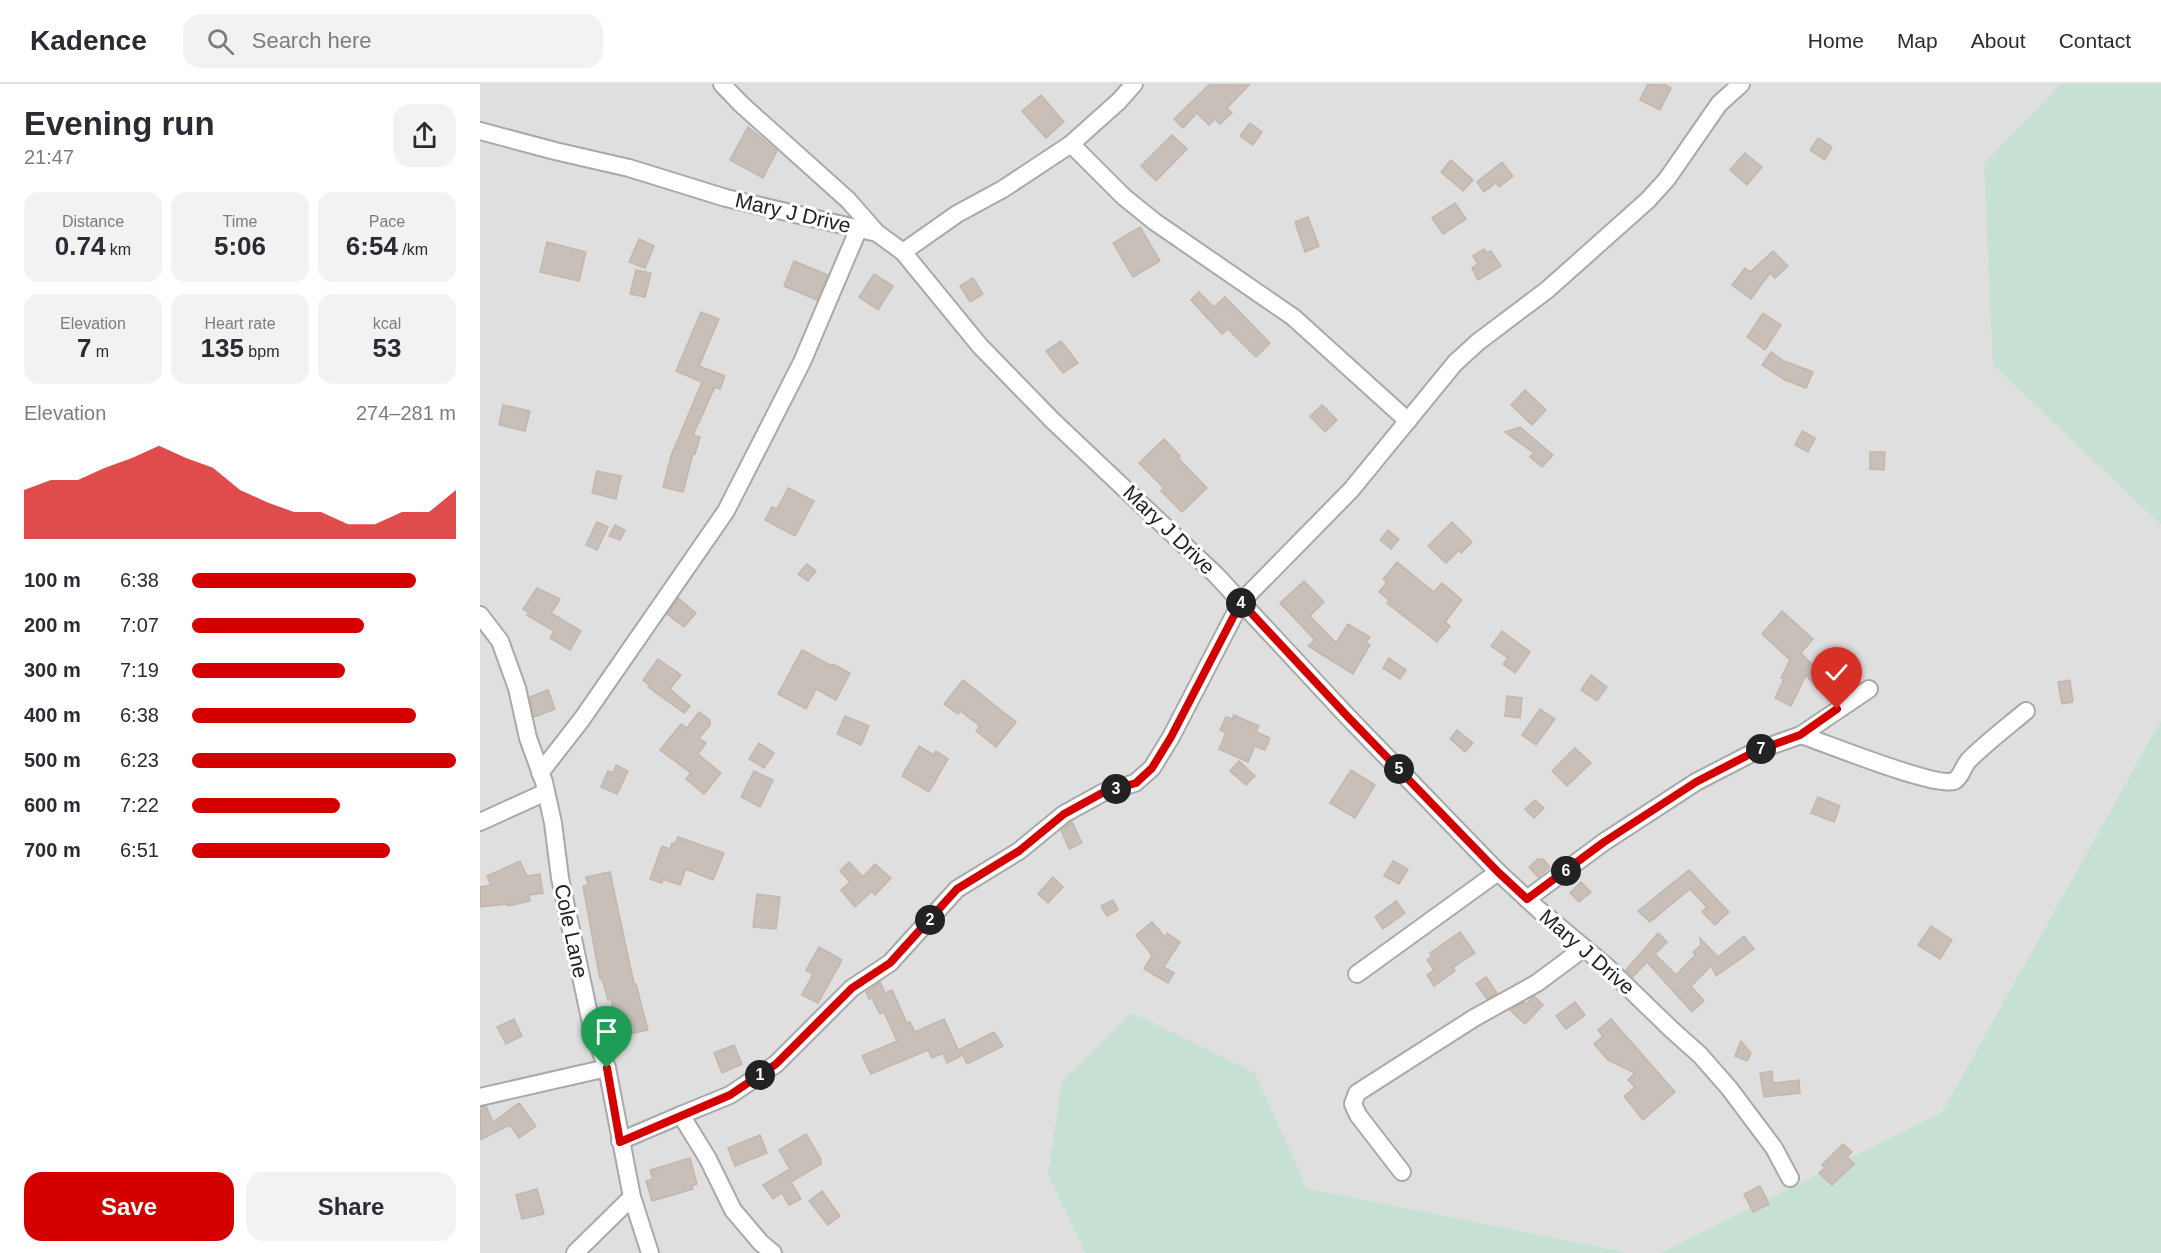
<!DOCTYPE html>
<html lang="en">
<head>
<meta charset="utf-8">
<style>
	body { margin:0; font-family:Arial,sans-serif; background:#f2f2f3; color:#2b2b33; height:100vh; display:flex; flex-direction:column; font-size:22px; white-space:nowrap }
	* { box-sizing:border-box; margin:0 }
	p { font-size:20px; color:#7c7c81 }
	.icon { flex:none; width:33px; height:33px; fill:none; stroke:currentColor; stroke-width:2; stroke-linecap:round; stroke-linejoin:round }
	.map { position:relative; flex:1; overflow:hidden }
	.side { display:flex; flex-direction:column; background:#fff; width:480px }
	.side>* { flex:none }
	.pin { position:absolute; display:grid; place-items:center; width:51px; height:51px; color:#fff; margin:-62px -26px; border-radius:50% 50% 50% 0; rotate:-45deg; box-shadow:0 0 6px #0007 }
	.pin .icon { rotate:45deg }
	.km { position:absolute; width:30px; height:30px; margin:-15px; border-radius:50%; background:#222; color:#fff; font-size:16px; line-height:30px; text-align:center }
	.round { display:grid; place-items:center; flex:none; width:63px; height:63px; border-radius:18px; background:#f2f2f3 }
	.head { display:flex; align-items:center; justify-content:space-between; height:102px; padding:0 24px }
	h1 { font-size:33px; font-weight:700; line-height:45px }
	.stats { display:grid; grid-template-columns:repeat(3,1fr); gap:9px; height:102px; padding:6px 24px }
	.stats div { display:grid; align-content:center; border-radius:15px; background:#f2f2f3; text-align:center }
	.stats b { font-size:26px; font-weight:700 }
	.stats small { font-size:16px; font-weight:400 }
	.stats p { font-size:16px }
	.chart { height:168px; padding:12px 24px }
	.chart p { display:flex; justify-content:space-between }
	.chart svg { width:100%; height:108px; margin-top:6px; fill:#d40000; opacity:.7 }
	.action { display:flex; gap:12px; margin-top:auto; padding:12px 24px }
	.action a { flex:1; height:69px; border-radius:18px; background:#d40000; color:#fff; font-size:24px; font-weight:700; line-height:69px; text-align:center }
	.action a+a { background:#f2f2f3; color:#2b2b33 }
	ul { padding:0 24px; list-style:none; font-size:20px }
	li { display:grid; grid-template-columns:96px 72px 1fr; align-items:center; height:45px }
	li i { height:15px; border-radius:8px; background:#d40000 }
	header { display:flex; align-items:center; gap:36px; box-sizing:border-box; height:84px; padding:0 30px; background:#fff; border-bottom:2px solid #e1e1e2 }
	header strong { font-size:28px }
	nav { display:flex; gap:33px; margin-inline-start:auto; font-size:21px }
	.search { width:420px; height:54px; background:#f2f2f3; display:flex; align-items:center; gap:15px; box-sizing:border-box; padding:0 21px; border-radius:18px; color:#7c7c81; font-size:22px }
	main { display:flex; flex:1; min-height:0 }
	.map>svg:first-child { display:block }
	.residential { fill:#e0dfdf }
	.wetland { fill:#c6e0d4 }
	.building { fill:#c7bfb8; stroke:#c4b6ab; stroke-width:1.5 }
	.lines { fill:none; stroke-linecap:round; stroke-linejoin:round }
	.street-casing { stroke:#a9a9a9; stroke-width:20 }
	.street { stroke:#fff; stroke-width:16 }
	.route-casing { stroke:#fff; stroke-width:12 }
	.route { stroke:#d40000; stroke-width:8 }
	.labels { text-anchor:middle; stroke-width:6; stroke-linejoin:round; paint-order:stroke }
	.street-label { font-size:21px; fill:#222; stroke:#fff }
</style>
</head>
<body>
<header>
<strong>Kadence</strong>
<div class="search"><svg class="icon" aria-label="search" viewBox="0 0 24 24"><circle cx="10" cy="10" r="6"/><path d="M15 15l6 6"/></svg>Search here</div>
<nav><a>Home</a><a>Map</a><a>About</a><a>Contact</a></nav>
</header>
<main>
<section class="side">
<div class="head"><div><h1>Evening run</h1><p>21:47</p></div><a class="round"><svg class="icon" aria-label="share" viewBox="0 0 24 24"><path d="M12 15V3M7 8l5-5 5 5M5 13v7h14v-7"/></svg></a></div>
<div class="stats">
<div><p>Distance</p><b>0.74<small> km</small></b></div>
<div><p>Time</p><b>5:06</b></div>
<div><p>Pace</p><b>6:54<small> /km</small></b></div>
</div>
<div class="stats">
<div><p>Elevation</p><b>7<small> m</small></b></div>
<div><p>Heart rate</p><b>135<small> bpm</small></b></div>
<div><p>kcal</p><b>53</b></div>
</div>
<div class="chart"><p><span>Elevation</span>274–281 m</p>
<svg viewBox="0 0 160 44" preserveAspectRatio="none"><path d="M0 44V24L10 20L20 20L30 15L40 11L50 6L60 11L70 15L80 24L90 29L100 33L110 33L120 38L130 38L140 33L150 33L160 24V44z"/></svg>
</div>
<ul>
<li><b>100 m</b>6:38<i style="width:85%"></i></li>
<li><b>200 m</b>7:07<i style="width:65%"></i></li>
<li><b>300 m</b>7:19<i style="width:58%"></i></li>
<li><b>400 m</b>6:38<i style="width:85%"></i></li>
<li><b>500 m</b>6:23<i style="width:100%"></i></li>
<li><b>600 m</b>7:22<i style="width:56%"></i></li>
<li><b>700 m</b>6:51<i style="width:75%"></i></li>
</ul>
<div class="action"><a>Save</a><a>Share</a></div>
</section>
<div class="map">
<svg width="1681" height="1169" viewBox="0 0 1681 1169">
	<rect width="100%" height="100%" fill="#f2efe9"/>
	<polygon class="residential" points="0,0 1583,0 1513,281 1681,441 1681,636 1462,1028 1180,1169 1150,1169 827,1104 775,989 568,1091 605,1169 0,1169"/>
	<g class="wetland">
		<polygon points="1581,0 1681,0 1681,441 1513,281 1504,80"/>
		<polygon points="1681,636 1681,1169 1180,1169 1462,1028"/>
		<polygon points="652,929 775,989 827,1104 1150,1169 605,1169 568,1091 582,997"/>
	</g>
	<g class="building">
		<polygon points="730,0 770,0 747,24 752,29 740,40 735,35 729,41 717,29 703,44 694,35"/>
		<polygon points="1168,0 1184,0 1191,4 1180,26 1160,16"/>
		<polygon points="561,11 584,38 566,54 542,27"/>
		<polygon points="770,39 782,48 773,61 760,52"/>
		<polygon points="268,43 297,67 283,94 250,76"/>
		<polygon points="692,51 707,65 676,97 661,82"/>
		<polygon points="1338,54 1352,63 1345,76 1330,66"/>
		<polygon points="1265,69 1282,83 1267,101 1250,86"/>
		<polygon points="971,76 993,96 983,107 961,88"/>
		<polygon points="1022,78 1033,92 1019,103 1016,99 1004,108 997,98"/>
		<polygon points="975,119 986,135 963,150 952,134"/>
		<polygon points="828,133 839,162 825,168 815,138"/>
		<polygon points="660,143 680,177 653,193 633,159"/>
		<polygon points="159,155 174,162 165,184 149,178"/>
		<polygon points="67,158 106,168 99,197 60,188"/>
		<polygon points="1004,165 1007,169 1011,167 1021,182 998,196 992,184 998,180 993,172"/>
		<polygon points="1293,167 1308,182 1295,194 1290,189 1271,215 1252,201 1265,184 1270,188"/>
		<polygon points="314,177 348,191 337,216 304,202"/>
		<polygon points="156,186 171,189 165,213 150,210"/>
		<polygon points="394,190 413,202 398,226 379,213"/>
		<polygon points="493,194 503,210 490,218 480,202"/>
		<polygon points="719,208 734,223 745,213 790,259 776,273 748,245 742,250 711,216"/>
		<polygon points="221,228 239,235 219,282 245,292 240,305 235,303 213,351 220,353 215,370 213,370 203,408 183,403 191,372 222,298 196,287"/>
		<polygon points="1283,229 1301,241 1285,266 1267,253"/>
		<polygon points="581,257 598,279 583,289 566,267"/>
		<polygon points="1291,268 1304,277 1333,288 1326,304 1305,296 1282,281"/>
		<polygon points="1045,306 1066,326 1052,341 1031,321"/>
		<polygon points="23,321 50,327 45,347 19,341"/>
		<polygon points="842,321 857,336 845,348 830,332"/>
		<polygon points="1040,343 1073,371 1062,383 1050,373 1054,369 1025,348"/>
		<polygon points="1322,347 1335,354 1328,368 1315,361"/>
		<polygon points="684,355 700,372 698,374 727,404 702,428 681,407 684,404 659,379"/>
		<polygon points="1390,368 1405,368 1404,386 1390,385"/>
		<polygon points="117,387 141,392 136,415 112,409"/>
		<polygon points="308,404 334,417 315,452 285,436 292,423 297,425"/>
		<polygon points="117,438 128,443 117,466 106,461"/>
		<polygon points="972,438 992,458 981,469 979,466 966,479 948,462"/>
		<polygon points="135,441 145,446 140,456 129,452"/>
		<polygon points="908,446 919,455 911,465 900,456"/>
		<polygon points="917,478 954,508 962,499 982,516 965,538 970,542 957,558 907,519 909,516 899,508 907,498 903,495"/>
		<polygon points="327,480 336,487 328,497 318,490"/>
		<polygon points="824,497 844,518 830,532 856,559 868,540 890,553 886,558 890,561 873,590 828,562 835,556 800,519"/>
		<polygon points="57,504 80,515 71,529 101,547 90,566 70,554 74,547 47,531 49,529 43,525"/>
		<polygon points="198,514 216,529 204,543 187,530"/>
		<polygon points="1302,527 1333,555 1321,569 1345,594 1346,598 1337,605 1326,591 1311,622 1295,614 1304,595 1301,594 1310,576 1282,550"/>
		<polygon points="1022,547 1050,568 1035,589 1023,580 1028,574 1011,562"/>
		<polygon points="322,566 352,582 353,580 370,589 356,616 336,605 326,625 298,610"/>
		<polygon points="909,574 926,586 920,595 903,584"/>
		<polygon points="178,575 201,591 190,605 210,622 204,629 168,603 169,601 163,596"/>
		<polygon points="1111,591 1127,603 1117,617 1101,606"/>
		<polygon points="483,596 536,638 516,663 496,647 500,642 480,627 478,630 464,620"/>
		<polygon points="1590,596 1593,618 1582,620 1578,598"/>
		<polygon points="68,606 75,625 54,633 50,613"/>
		<polygon points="1027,612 1042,614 1040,634 1025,632"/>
		<polygon points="1060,625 1075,635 1056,661 1042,651"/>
		<polygon points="219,628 230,636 230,641 219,654 226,659 218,670 241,689 224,710 206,695 211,689 180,666 201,640 207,644"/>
		<polygon points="754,631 779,642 776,648 790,654 785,666 775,662 768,678 739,665 746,649 740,646 746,633 752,635"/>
		<polygon points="365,632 389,642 381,661 357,650"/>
		<polygon points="977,646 993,659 985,668 970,655"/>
		<polygon points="279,659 294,669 284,684 269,675"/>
		<polygon points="439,662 454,671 456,667 468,675 449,708 422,692"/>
		<polygon points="1095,664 1111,679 1087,702 1072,687"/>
		<polygon points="759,677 775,692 766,701 750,687"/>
		<polygon points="136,681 148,687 137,710 121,703 128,687 133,689"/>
		<polygon points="871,686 895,701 875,734 850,719"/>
		<polygon points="274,687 293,696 280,723 261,713"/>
		<polygon points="1338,713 1360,722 1354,738 1331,729"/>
		<polygon points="1055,716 1064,724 1054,734 1045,725"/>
		<polygon points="592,738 602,759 589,765 581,746"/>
		<polygon points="198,753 244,769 233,796 206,785 200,801 183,795 182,799 170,795 182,762 190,765 192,759 195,760"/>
		<polygon points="1058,775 1063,775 1070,783 1058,793 1049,783"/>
		<polygon points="40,777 47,792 60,790 63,809 49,811 50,817 28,822 27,820 0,823 0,803 11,801 7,792"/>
		<polygon points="913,777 928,785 919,800 904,792"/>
		<polygon points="369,778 383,793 395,780 411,794 395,811 392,807 375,823 361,806 370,798 360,787"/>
		<polygon points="1209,786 1249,828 1235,841 1222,828 1227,823 1210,805 1170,838 1158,827"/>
		<polygon points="130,788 154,900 156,900 168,946 140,952 131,915 128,916 122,895 120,895 103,802 108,801 106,793"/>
		<polygon points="573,793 583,803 568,819 558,810"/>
		<polygon points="1101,798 1111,808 1099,818 1090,809"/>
		<polygon points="277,810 300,813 296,845 273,843"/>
		<polygon points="633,816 638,826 627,832 621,822"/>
		<polygon points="916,817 925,829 903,845 895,833"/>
		<polygon points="672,838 685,853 687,849 700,858 684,883 694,889 688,899 664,885 672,871 656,851"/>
		<polygon points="1451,842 1472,856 1460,875 1438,861"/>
		<polygon points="980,848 995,869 973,883 975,887 954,902 947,891 954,886 947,876 952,872 950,869"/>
		<polygon points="1178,849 1187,858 1175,870 1196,891 1215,871 1213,868 1221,861 1220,854 1238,873 1264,852 1274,865 1236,892 1231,882 1211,902 1224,917 1212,928 1167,878 1153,893 1146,886"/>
		<polygon points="339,863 362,876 338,919 322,911 333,890 326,886"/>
		<polygon points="1006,893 1017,909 1007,915 996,900"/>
		<polygon points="400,898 405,909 412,906 427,939 430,938 435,948 464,935 481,972 467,979 463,969 452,974 448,966 391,990 382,972 417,957 404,928 400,930 392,914 389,915 386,908"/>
		<polygon points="1054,912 1063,921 1045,940 1030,926 1044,918 1046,920"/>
		<polygon points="1095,918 1105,931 1086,945 1076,932"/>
		<polygon points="34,935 42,952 26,960 17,943"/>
		<polygon points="1131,935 1195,1008 1163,1036 1144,1012 1155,1003 1148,996 1155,989 1128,976 1114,960 1123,952 1118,946"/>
		<polygon points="514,948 523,962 487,980 480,965"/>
		<polygon points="1261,957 1271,969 1267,977 1255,972"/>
		<polygon points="254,961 262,980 242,989 234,969"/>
		<polygon points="1292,987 1293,999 1319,996 1320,1009 1284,1013 1280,989"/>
		<polygon points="39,1019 56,1042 39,1054 30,1041 0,1056 0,1023 6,1022 13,1038"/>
		<polygon points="326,1050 341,1075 341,1080 311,1098 321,1115 309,1121 302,1109 293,1115 283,1101 310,1085 299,1066"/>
		<polygon points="280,1051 287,1069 255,1082 248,1064"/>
		<polygon points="1363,1060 1372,1068 1367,1073 1374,1080 1352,1101 1339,1089 1345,1084 1342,1081"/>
		<polygon points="210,1074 217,1100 212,1102 213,1105 172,1117 166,1097 173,1095 170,1086"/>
		<polygon points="1280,1102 1289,1120 1273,1128 1264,1110"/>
		<polygon points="57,1105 64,1130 42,1135 36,1111"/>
		<polygon points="342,1107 360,1132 348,1141 329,1117"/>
	</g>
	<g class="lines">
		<defs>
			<g id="street">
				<polyline points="242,0 261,20 368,116 397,149"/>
				<polyline points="0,47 75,67 149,84 246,114 397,149 423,168 500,262 573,337 736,491 868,633 1018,788 1059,826 1127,883 1191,945 1220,971 1249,1004 1294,1064 1310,1094"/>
				<polyline points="591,60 644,113 675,138 813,233 928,337"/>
				<polyline points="423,168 477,130 523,105 591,60 639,17 654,0"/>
				<polyline points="0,531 20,557 37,604 48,654 64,698 73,739 80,794 112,944 127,984 152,1113 170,1169"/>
				<path d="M1321 651C1345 659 1455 704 1474 697 1482 693 1483 681 1490 675 1507 658 1527 643 1546 627"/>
				<polyline points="60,689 102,635 246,427 322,278 379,144"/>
				<polyline points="0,738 66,708"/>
				<polyline points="1047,815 1124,758 1216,698 1276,667 1321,651 1389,605"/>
				<polyline points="877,890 1018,788"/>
				<polyline points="0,1013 127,984"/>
				<polyline points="201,1031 250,1011 296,980 372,904 410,879 477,805 539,767 584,730 624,708 655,699 672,684 691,653 761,518 871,406 975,279 998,258 1067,206 1168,116 1187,95 1239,20 1261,0"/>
				<polyline points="140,1057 201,1031 228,1075 253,1126 281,1159 293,1169"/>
				<polyline points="922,1088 878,1031 873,1020 877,1009 994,934 1057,899 1104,864"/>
				<polyline points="95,1169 152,1113"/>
			</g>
		</defs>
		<use href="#street" class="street-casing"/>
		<use href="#street" class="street"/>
	</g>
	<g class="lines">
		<defs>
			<polyline id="route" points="127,984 140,1058 250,1011 296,980 372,904 410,879 477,805 539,767 584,730 624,708 656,699 672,684 691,653 761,518 868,633 1018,788 1047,815 1124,758 1216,698 1276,667 1320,651 1357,625"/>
		</defs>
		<use href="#route" class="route-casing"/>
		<use href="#route" class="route"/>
	</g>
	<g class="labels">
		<g class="street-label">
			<text transform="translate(313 129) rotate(13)" y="7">Mary J Drive</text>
			<text transform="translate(689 446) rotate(44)" y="7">Mary J Drive</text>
			<text transform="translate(91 847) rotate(78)" y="7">Cole Lane</text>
			<text transform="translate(1107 868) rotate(41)" y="7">Mary J Drive</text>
		</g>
	</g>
</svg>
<div class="pin" style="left:127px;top:984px;background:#1e9e55"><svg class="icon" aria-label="arrive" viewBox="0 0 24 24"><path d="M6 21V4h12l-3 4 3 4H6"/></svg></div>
<div class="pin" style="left:1357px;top:625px;background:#d93025"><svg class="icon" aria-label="check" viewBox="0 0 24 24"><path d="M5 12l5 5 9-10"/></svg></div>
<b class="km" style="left:280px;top:991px">1</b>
<b class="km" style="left:450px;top:836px">2</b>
<b class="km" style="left:636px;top:705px">3</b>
<b class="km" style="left:761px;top:519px">4</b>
<b class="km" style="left:919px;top:685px">5</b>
<b class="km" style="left:1086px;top:787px">6</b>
<b class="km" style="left:1281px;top:665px">7</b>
</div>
</main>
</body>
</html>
